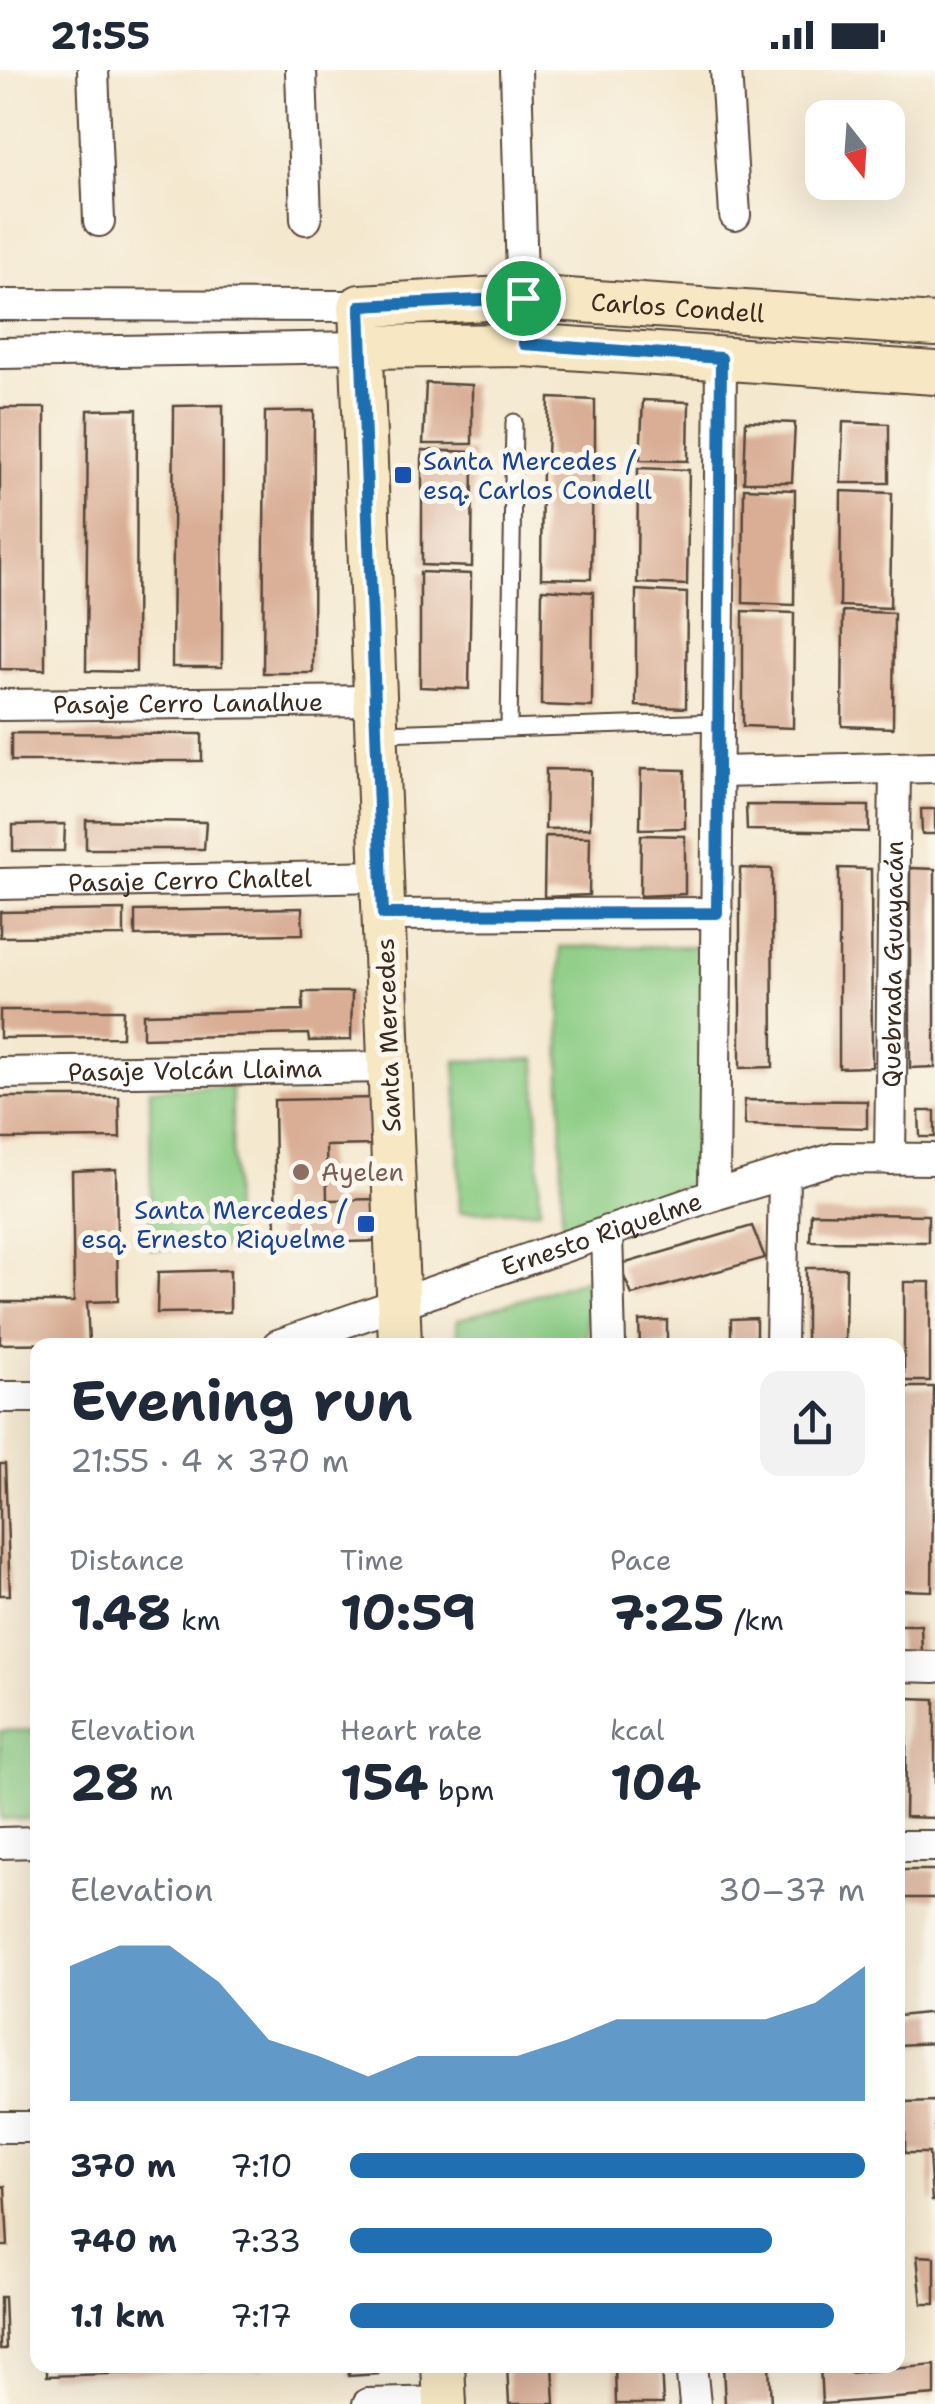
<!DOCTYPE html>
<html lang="en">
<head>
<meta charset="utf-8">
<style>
	body { margin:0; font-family:"Shantell Sans",sans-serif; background:#f2f2f3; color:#1f2937; height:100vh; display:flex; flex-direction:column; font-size:38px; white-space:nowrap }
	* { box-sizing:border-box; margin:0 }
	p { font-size:32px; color:#747a83 }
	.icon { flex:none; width:55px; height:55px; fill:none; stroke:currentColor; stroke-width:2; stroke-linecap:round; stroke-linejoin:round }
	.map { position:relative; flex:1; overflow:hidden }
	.drawer { position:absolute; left:30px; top:1268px; width:875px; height:1035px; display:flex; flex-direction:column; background:#fff; border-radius:20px; box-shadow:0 10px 40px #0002 }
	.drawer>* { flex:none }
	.needle { width:65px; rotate:163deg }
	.fabs { position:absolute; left:805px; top:30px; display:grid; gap:20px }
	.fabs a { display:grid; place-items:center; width:100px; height:100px; border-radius:20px; background:#fff; box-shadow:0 10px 40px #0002; font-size:50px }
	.pin { position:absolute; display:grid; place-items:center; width:85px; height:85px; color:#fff; margin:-42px; border:5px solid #fff; border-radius:50%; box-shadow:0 2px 10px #0007 }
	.round { display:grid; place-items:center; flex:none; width:105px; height:105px; border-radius:20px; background:#f2f2f3 }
	.head { display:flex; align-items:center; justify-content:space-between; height:170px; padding:0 40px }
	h1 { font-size:55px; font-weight:700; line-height:75px }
	.stats { display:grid; grid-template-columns:repeat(3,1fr); gap:15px; height:170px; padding:10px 40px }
	.stats div { display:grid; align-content:center }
	.stats b { font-size:50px; font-weight:700 }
	.stats small { font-size:28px; font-weight:400 }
	.stats p { font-size:28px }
	.chart { height:280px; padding:20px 40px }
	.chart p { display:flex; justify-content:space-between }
	.chart svg { width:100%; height:180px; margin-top:10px; fill:#1f6fb2; opacity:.7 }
	ul { padding:0 40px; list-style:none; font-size:32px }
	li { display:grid; grid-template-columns:160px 120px 1fr; align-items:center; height:75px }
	li i { height:25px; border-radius:12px; background:#1f6fb2 }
	.status { display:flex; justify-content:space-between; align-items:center; height:70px; padding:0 50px; background:#fff; direction:ltr }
	.status svg { height:28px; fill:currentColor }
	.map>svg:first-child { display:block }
	.green { fill:#8bcc84; stroke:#637b51; stroke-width:2.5 }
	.building { fill:#d9ae95 }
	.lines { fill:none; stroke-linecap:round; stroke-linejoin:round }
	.lane-casing { stroke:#574639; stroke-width:19 }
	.street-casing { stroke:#574639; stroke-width:34 }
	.secondary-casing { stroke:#574639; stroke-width:46 }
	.lane { stroke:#fff; stroke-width:15 }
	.street { stroke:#fff; stroke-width:30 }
	.secondary { stroke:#f7e8c3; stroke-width:42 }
	.route-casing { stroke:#fff; stroke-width:20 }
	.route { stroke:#1f6fb2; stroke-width:12 }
	.transit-dot { fill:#1a4fb4; stroke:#fbf7ec; stroke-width:4 }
	.education-dot { fill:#8d6e63; stroke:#fbf7ec; stroke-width:4 }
	.labels { text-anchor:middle; stroke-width:10; stroke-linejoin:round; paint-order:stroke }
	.street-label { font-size:25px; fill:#3b2a1e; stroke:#fbf7ec }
	.transit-label { font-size:25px; fill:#164399; stroke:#fbf7ec; text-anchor:start }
	.education-label { font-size:25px; fill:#785e54; stroke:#fbf7ec; text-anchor:start }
</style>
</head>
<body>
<div class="status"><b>21:55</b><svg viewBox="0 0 49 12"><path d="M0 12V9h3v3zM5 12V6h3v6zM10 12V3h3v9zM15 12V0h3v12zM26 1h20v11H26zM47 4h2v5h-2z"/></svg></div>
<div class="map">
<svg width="935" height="2334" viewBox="0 0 935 2334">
	<rect width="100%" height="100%" fill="#fbf7ec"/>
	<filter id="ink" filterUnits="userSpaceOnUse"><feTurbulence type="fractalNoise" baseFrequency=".01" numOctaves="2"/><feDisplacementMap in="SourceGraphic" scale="20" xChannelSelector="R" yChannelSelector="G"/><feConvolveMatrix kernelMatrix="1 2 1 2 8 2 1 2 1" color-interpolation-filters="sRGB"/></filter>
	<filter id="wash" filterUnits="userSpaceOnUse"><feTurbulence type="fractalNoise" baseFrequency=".0048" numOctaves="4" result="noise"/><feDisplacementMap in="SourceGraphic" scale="40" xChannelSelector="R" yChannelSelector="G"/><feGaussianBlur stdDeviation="2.25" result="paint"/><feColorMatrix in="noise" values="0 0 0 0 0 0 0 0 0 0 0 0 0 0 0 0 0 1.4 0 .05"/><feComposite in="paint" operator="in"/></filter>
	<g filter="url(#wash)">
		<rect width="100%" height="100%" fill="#f4e8cf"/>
		<g class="green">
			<polygon points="703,876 705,1109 562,1158 560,877"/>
			<polygon points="536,989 540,1140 460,1142 456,991"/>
			<polygon points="232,1017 233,1178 151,1179 150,1019"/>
			<polygon points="586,1209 587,1275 457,1275 457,1250"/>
			<polygon points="37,1660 37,1748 0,1749 0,1661"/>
		</g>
		<g id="blocks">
			<g class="building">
				<polygon points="426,313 472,315 472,374 423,374"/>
				<polygon points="549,328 595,330 595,388 547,388"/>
				<polygon points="643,330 689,332 688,391 640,390"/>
				<polygon points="223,335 222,597 172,597 174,336"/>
				<polygon points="0,338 45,338 45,600 0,599"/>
				<polygon points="137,339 136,602 86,601 88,340"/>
				<polygon points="314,341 313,603 263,603 265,342"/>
				<polygon points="746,351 795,353 792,412 744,412"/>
				<polygon points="843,352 889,354 889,413 841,413"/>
				<polygon points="422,380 473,382 472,497 422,495"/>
				<polygon points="542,393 593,395 591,509 541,508"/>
				<polygon points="638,398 689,400 687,515 637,513"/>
				<polygon points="744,418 795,420 794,535 743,533"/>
				<polygon points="841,421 892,423 890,538 840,536"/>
				<polygon points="420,502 471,504 469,619 420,617"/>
				<polygon points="542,519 593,522 592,637 541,635"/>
				<polygon points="636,520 687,523 686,638 636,636"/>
				<polygon points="743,541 794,543 793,658 743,656"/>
				<polygon points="843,541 894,543 893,658 842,656"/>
				<polygon points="11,663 202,664 202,691 11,691"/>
				<polygon points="546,699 591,700 590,758 545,759"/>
				<polygon points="641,699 685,700 685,758 640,759"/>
				<polygon points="746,735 869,736 869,762 747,760"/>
				<polygon points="921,739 935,739 935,764 922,764"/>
				<polygon points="86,750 206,752 204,779 86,779"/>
				<polygon points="65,754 64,781 13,781 13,755"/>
				<polygon points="641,765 685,766 685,824 640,826"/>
				<polygon points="545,766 590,767 589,825 544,827"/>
				<polygon points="740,798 772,799 773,997 740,998"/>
				<polygon points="839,798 871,799 872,997 839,998"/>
				<polygon points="910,798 935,799 935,997 910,998"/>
				<polygon points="302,838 303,864 135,866 135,841"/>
				<polygon points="124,840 124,866 0,867 0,842"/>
				<polygon points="303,922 352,922 351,970 309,971 308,964 143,968 143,944 303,940"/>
				<polygon points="0,940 123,940 122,967 0,968"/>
				<polygon points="0,1027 119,1027 120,1068 0,1069"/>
				<polygon points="374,1028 375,1075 326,1076 327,1130 380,1129 380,1171 276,1174 274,1030"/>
				<polygon points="744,1030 867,1031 867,1058 745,1055"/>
				<polygon points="919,1041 935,1041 935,1067 920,1067"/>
				<polygon points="116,1099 118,1231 87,1232 89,1273 0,1274 0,1232 74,1232 72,1101"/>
				<polygon points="811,1143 928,1145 928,1172 810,1171"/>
				<polygon points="752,1156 765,1188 632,1225 619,1195"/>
				<polygon points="806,1198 846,1198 845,1275 806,1275"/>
				<polygon points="230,1200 230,1242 157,1243 158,1202"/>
				<rect x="904" y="1212" width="26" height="99"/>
				<polygon points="756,1248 756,1275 731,1275 731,1249"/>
				<polygon points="667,1250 667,1275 640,1275 639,1251"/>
				<polygon points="898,1317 934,1317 932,1521 898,1520"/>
				<polygon points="0,1394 5,1394 10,1525 0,1525"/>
				<polygon points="898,1555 921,1555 922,1583 898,1582"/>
				<polygon points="907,1628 935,1629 935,1748 905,1747"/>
				<rect x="898" y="1800" width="37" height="28"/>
				<polygon points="32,1801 38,1801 38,1833 31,1833"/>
				<polygon points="935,1942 935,1973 898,1975 898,1946"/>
				<polygon points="935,2031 935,2131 932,2131 929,2083 905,2083 905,2032"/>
				<polygon points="5,2116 8,2176 0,2176 0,2117"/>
				<polygon points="917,2186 935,2187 935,2234 922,2234"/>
				<polygon points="0,2227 4,2227 6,2279 0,2279"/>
				<polygon points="47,2295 263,2295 263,2299 47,2306"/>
				<polygon points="348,2295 377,2295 378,2304 349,2306"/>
				<polygon points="507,2295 553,2295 555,2334 509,2334"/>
				<polygon points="615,2295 661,2295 663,2334 616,2334"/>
				<polygon points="723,2295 769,2295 771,2334 725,2334"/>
				<polygon points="820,2295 849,2295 850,2303 935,2295 935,2325 822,2334"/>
			</g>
		</g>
	</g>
	<g filter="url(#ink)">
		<use href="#blocks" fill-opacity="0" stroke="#574639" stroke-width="2.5"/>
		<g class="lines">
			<defs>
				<g id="lane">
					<polyline points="509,658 514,352"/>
					<polyline points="382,663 717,652"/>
				</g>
				<g id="street">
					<polyline points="93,0 99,151"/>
					<polyline points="301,0 306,149"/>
					<polyline points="516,0 524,275"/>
					<polyline points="726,0 735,145"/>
					<polyline points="0,235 360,236"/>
					<polyline points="0,283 362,277"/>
					<path id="s1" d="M0 635 375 631"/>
					<polyline points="718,702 935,697"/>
					<path id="s2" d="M0 814 381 806"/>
					<polyline points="383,845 717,843"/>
					<path id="s3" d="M0 1003 389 997"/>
					<path id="s4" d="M890 1089 895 698"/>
					<polyline points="714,1125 721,288"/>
					<polyline points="607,1161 610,1275"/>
					<path id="s5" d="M278 1275 714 1125 836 1088 935 1089"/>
					<polyline points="781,1275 784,1105"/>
					<polyline points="0,1327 38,1327"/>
					<polyline points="898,1596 935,1597"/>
					<polyline points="0,1773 38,1772"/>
					<polyline points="898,1776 935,1776"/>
					<polyline points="0,2057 38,2057"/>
					<polyline points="691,2295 695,2334"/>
					<polyline points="368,2334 445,2332"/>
				</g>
				<g id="secondary">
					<polyline points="362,277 524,275 935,303"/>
					<path id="s6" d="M400 1275 360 236 523 227 935 255"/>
					<polyline points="443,2295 445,2334"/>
				</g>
			</defs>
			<use href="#lane" class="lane-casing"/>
			<use href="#street" class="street-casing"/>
			<use href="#secondary" class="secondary-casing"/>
			<use href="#lane" class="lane"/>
			<use href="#street" class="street"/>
			<use href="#secondary" class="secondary"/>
		</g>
	</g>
	<g class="lines" filter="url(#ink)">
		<defs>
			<polygon id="route" points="523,228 524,274 721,288 717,843 383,844 360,236"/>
		</defs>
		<use href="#route" class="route-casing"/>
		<use href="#route" class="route"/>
	</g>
	<g class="transit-dot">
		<rect x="393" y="395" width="20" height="20" rx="5"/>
		<rect x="356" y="1144" width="20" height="20" rx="5"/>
	</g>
	<circle class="education-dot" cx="301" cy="1102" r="10"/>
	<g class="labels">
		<g class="street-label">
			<text dy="9" stroke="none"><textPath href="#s6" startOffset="1358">Carlos Condell</textPath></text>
			<text dy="9" stroke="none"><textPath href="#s1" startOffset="188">Pasaje Cerro Lanalhue</textPath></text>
			<text dy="9" stroke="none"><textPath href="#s2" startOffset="190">Pasaje Cerro Chaltel</textPath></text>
			<text dy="9" stroke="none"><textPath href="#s4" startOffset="195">Quebrada Guayacán</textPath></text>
			<text transform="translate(388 965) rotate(-92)" y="9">Santa Mercedes</text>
			<text dy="9" stroke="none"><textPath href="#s3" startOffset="195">Pasaje Volcán Llaima</textPath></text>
			<text dy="9" stroke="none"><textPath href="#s5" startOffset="342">Ernesto Riquelme</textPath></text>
		</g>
		<g class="transit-label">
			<text x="423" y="400">Santa Mercedes /<tspan x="423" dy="29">esq. Carlos Condell</tspan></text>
			<text x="346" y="1149" text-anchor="end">Santa Mercedes /<tspan x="346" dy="29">esq. Ernesto Riquelme</tspan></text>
		</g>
		<g class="education-label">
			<text x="321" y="1111">Ayelen</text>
		</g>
	</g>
</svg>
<div class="fabs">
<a><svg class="needle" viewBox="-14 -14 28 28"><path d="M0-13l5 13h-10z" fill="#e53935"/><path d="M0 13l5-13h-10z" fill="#747a83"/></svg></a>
</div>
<div class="pin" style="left:523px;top:228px;background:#1e9e55"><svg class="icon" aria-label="arrive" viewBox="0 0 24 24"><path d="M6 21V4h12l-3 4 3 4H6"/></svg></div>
<section class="drawer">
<div class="head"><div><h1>Evening run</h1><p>21:55 · 4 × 370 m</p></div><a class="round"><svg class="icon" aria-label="share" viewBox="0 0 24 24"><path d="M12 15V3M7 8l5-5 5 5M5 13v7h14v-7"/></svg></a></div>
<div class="stats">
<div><p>Distance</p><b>1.48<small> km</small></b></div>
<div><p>Time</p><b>10:59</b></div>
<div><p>Pace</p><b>7:25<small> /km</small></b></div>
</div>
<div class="stats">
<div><p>Elevation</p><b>28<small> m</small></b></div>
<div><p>Heart rate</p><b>154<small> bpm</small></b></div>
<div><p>kcal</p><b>104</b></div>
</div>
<div class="chart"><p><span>Elevation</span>30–37 m</p>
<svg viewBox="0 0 160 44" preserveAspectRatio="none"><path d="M0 44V11L10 6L20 6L30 15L40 29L50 33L60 38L70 33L80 33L90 33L100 29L110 24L120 24L130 24L140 24L150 20L160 11V44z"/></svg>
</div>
<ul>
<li><b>370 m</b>7:10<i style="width:100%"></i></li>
<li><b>740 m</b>7:33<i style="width:82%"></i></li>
<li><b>1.1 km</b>7:17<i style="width:94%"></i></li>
</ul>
</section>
</div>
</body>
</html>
